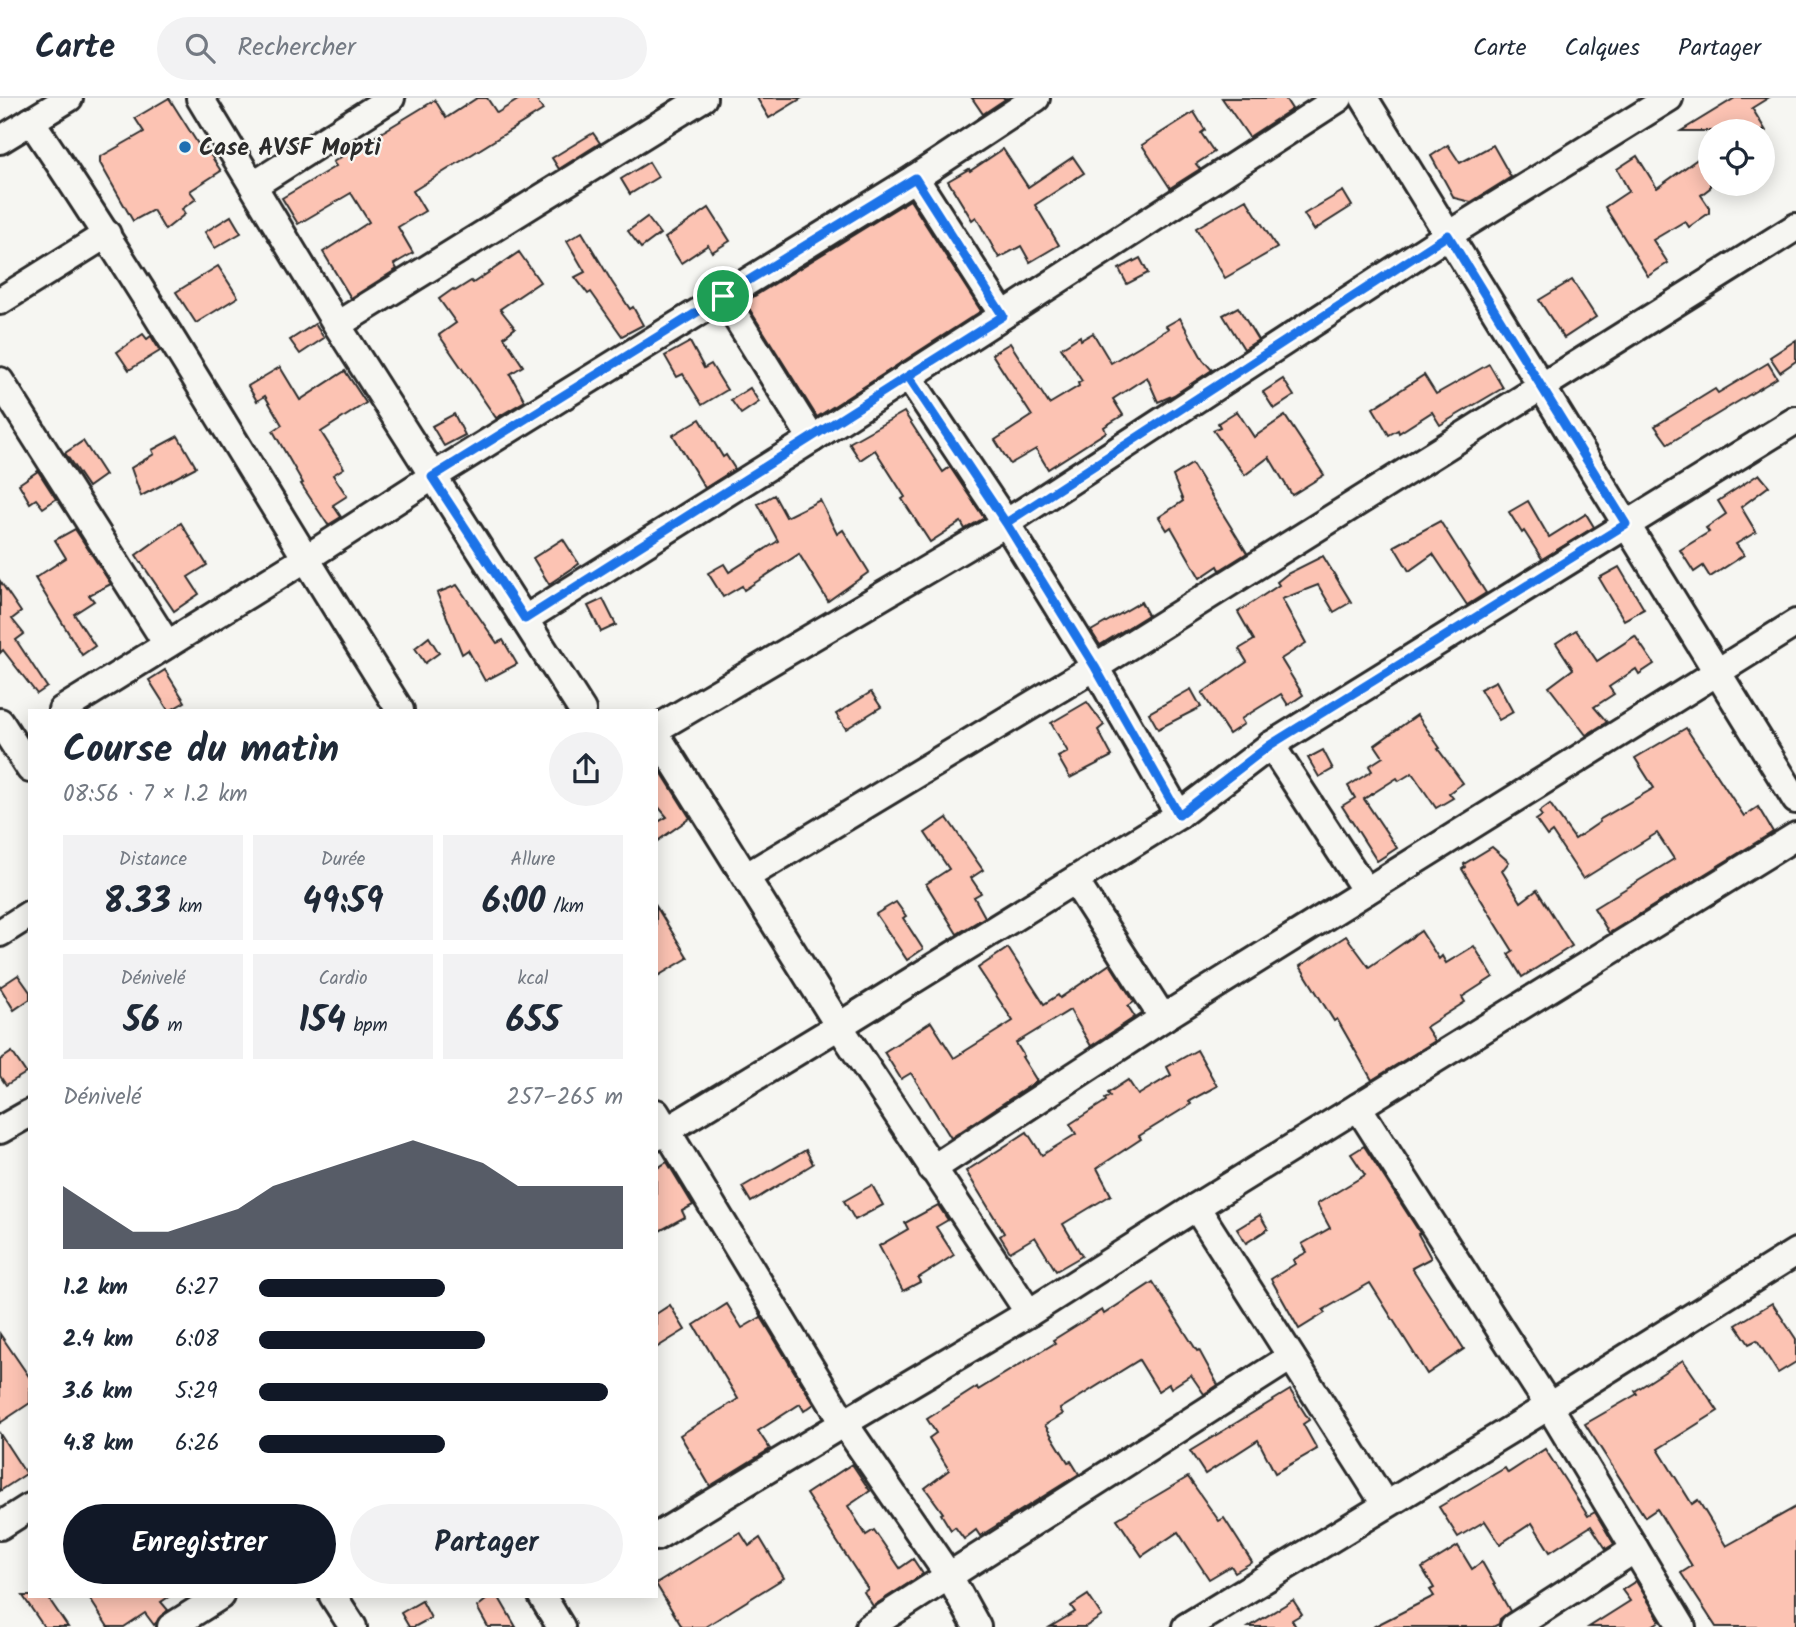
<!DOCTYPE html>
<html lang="fr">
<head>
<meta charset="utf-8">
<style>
	body { margin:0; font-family:Kalam,sans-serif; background:#f2f2f3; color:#1f2937; height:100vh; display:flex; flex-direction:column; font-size:26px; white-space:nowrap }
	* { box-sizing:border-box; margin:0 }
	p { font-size:23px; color:#747a83 }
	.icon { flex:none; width:38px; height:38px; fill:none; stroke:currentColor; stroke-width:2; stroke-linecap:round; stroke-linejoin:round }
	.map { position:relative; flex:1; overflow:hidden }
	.panel { position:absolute; left:28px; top:611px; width:630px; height:889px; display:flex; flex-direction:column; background:#fff; border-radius:0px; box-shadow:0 4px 18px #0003 }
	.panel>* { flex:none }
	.controls { position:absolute; left:1698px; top:21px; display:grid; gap:14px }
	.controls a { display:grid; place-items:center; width:77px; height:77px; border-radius:50%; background:#fff; box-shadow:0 4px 18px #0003; font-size:35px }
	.pin { position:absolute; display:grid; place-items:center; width:60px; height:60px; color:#fff; margin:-30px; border:4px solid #fff; border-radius:50%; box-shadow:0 2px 7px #0007 }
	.round { display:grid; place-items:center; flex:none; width:74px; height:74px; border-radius:37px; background:#f2f2f3 }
	.headline { display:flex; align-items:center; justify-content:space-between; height:119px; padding:0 35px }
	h1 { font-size:38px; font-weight:800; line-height:52px }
	.metrics { display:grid; grid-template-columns:repeat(3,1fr); gap:10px; height:119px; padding:7px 35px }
	.metrics div { display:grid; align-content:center; border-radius:0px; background:#f2f2f3; text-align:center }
	.metrics b { font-size:35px; font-weight:800 }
	.metrics small { font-size:19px; font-weight:400 }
	.metrics p { font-size:19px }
	.chart { height:196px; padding:14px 35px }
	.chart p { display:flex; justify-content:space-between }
	.chart svg { width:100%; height:126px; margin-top:7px; fill:#111827; opacity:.7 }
	.action { display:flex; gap:14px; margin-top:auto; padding:14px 35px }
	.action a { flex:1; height:80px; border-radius:42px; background:#111827; color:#fff; font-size:28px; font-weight:800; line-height:80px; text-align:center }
	.action a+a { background:#f2f2f3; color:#1f2937 }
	ul { padding:0 35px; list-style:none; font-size:23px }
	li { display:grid; grid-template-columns:112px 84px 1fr; align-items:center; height:52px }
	li i { height:18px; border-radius:9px; background:#111827 }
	header { display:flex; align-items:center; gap:42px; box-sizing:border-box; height:98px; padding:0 35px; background:#fff; border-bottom:2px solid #e0e1e3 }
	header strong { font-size:33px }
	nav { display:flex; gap:38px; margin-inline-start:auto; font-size:24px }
	.search { width:490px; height:63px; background:#f2f2f3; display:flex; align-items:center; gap:18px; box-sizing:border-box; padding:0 24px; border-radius:38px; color:#747a83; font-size:26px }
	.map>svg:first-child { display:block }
	.building { fill:#fcc3b3; stroke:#2b2b2b; stroke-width:2 }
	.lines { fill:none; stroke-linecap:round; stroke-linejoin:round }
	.minor-casing { stroke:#2b2b2b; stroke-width:32 }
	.minor { stroke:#f6f6f2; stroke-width:26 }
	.route-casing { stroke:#fff; stroke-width:14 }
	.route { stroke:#1a73e8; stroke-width:9 }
	.poi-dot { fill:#1f6fb2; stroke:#f6f6f2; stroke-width:2.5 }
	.labels { text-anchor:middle; stroke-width:5; stroke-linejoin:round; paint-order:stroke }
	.poi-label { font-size:24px; font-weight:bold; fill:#2b2b2b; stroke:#f6f6f2; text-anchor:start }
</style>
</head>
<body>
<header>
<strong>Carte</strong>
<div class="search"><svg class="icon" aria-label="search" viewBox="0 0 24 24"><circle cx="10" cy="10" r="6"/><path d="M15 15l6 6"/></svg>Rechercher</div>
<nav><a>Carte</a><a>Calques</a><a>Partager</a></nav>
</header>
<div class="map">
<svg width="1796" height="1529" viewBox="0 0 1796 1529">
	<rect width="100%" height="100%" fill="#f6f6f2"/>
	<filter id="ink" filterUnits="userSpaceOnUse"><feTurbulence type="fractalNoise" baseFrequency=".0143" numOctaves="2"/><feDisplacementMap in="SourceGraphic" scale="14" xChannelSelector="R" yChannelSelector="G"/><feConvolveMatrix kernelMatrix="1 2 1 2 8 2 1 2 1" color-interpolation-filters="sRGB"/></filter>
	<g filter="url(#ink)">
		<g class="building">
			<polygon points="169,0 198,46 202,44 221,73 190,93 196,101 182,111 185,116 165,132 153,112 133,123 100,65 100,59 144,34 135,20"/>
			<polygon points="477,0 487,0 497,15 521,0 535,0 543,12 413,93 425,113 398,129 413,155 394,166 397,171 351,200 323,154 369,124 351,95 298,126 282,100 336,68 333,64 435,2 446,20"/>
			<polygon points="757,0 802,0 769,20"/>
			<polygon points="972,0 1007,0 983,16"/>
			<polygon points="1222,0 1285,0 1292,11 1249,39"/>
			<polygon points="1735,0 1768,0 1752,10 1766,33 1681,33"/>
			<polygon points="1194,14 1205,32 1201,35 1214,54 1196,66 1200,71 1170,90 1142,47"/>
			<polygon points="593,35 600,45 559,71 552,60"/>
			<polygon points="1448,47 1460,65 1493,47 1511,79 1471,104 1454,100 1431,58"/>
			<polygon points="1003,51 1028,89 1073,59 1084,75 1035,107 1059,147 1030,164 1021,148 999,160 976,119 972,122 948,83 969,71 970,73"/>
			<polygon points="1710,52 1710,90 1701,97 1709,109 1709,115 1689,129 1685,123 1653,142 1668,165 1648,178 1605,109 1629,93 1617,71 1637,58 1657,90"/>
			<polygon points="649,64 658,79 630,96 621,81"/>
			<polygon points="1343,93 1352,108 1314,132 1304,116"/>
			<polygon points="1246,101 1277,150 1225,180 1196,130"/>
			<polygon points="910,102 981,213 817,319 745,204"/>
			<polygon points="709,110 730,143 712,154 708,147 681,165 665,140"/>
			<polygon points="231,118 241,135 215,150 205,134"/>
			<polygon points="647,119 660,136 641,150 628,133"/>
			<polygon points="582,134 612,184 630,211 633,209 643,227 622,238 591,194 588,196 575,179 585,174 567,143"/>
			<polygon points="519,154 540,184 500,211 515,230 504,239 523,268 510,276 525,303 496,320 439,237 456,225 439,201 453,191 455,193 471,183 473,185"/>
			<polygon points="1140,160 1148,175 1127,186 1119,171"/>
			<polygon points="218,168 238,199 196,225 176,194"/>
			<polygon points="1572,182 1596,219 1564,240 1539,202"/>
			<polygon points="1238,209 1258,242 1244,251 1223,217"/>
			<polygon points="1180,220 1203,262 1212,272 1174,297 1158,304 1147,279 1113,301 1123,317 1104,329 1106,334 1048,371 1036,351 1010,366 995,342 1032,318 992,256 1010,245 1049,306 1079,288 1078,285 1082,283 1061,250 1080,238 1081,242 1093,235 1111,265 1168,231 1166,228"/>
			<polygon points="315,226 324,240 300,256 290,242"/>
			<polygon points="143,236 147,241 151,238 160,253 129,272 117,254"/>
			<polygon points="1796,242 1796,263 1780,274 1770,259"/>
			<polygon points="690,244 704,270 711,266 727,292 702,307 683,276 677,279 665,258"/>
			<polygon points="1768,265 1777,280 1668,346 1655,328 1715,291 1718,295"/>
			<polygon points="1489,266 1503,290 1440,327 1432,314 1399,335 1398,332 1389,337 1373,310 1424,277 1436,296"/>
			<polygon points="280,269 300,302 345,273 366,305 321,334 344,370 333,377 347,398 333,407 341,419 328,427 301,386 303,385 273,333 282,327 265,298 257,303 248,288"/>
			<polygon points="1283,281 1294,298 1274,311 1263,294"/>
			<polygon points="750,290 759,304 741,316 731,302"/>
			<polygon points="1237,313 1254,339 1285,318 1324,377 1292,397 1269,359 1245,377 1213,332 1220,329 1218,325"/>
			<polygon points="904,314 943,374 950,369 984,420 965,431 961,424 930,444 902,401 905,399 875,352 860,362 849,345"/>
			<polygon points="454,316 465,337 444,348 432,328"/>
			<polygon points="700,321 723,359 726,357 735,371 705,390 673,337"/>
			<polygon points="178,338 196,369 141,398 131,370 154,356 152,352"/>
			<polygon points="83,343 105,377 88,389 65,355"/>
			<polygon points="1192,366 1247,455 1220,472 1218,468 1200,480 1171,429 1167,432 1159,419 1183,403 1173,378"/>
			<polygon points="38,373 56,401 43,410 36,401 30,405 19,386"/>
			<polygon points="1759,376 1769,388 1741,409 1756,434 1736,446 1744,457 1710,479 1703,468 1694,474 1680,452 1709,434 1706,430 1726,416 1718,403"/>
			<polygon points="774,397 786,419 820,402 837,436 843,432 869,474 828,503 799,456 744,492 742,488 723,499 708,475 724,466 729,474 778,443 758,406"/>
			<polygon points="1528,403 1549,439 1586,416 1594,429 1542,461 1524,433 1522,435 1509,414"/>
			<polygon points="1440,423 1486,495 1467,507 1433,456 1409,473 1394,448"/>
			<polygon points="181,425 207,467 188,479 199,496 174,513 136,457"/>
			<polygon points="75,431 111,486 89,497 94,503 74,516 95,548 82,557 35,480 66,460 55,442"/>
			<polygon points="563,441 579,466 549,486 533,460"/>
			<polygon points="1323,458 1351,504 1334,514 1318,487 1282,501 1306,545 1281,561 1303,597 1288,607 1281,596 1241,621 1244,626 1229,636 1202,595 1247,564 1239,551 1254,542 1238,514 1279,487 1277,484 1287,476"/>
			<polygon points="1619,469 1644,511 1624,522 1599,480"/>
			<polygon points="0,483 21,514 12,521 24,536 16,542 47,589 37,596 3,552 0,555"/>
			<polygon points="457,487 497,545 503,542 517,566 485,583 468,552 462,556 437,495"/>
			<polygon points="603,501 616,527 601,534 588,508"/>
			<polygon points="1141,504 1148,517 1100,547 1091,533"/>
			<polygon points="1576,532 1597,563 1635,538 1654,566 1639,576 1636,571 1609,589 1614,596 1594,609 1607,624 1586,637 1549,589 1573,571 1556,545"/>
			<polygon points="429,539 439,555 425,565 415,550"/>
			<polygon points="165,572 185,604 171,612 168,612 149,582"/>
			<polygon points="1496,583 1513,614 1499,622 1480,591"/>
			<polygon points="1191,591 1201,609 1158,631 1149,615"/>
			<polygon points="871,594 881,609 846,631 836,616"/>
			<polygon points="1087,604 1104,627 1098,632 1112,658 1070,680 1058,659 1068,654 1051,625"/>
			<polygon points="1417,617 1440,650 1438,651 1463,685 1449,695 1453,700 1436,710 1412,675 1399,683 1397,680 1364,701 1397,750 1377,763 1342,708 1355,700 1348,688 1372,673 1369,668 1383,659 1375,647"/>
			<polygon points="1686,630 1744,718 1758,709 1773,734 1609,835 1594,810 1674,761 1657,735 1583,781 1552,734 1547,738 1536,722 1542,718 1539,714 1550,706 1575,741 1600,724 1599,722 1654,690 1635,660"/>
			<polygon points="1323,652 1333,671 1319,679 1308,660"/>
			<polygon points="656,666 690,720 656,744 656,725 667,719 656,706"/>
			<polygon points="947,720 983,772 971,780 981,795 974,799 985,819 957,836 926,786 949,771 925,735"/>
			<polygon points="1492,749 1509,764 1502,773 1521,804 1537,792 1572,848 1522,879 1508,856 1513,853 1462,771 1465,769 1464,766"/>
			<polygon points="896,804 906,818 903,820 923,851 907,862 876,816"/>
			<polygon points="656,808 688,860 656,879"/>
			<polygon points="1421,833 1439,861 1442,858 1446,865 1474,848 1493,879 1462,899 1465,904 1426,929 1435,943 1372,982 1337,921 1334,923 1300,868 1346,838 1369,869"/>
			<polygon points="1008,850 1044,906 1058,897 1060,900 1110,866 1134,904 1128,908 1135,919 1091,948 1070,912 1016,945 1024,958 1022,959 1037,983 951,1040 911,975 901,981 884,954 931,924 954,960 1013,923 978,870"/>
			<polygon points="18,877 30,894 30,901 14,912 0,889"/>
			<polygon points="1197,952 1217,988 1189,1003 1191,1006 1139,1038 1141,1041 1097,1070 1111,1097 1063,1126 1082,1158 1056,1173 1035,1139 1010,1154 1000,1138 1004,1135 966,1073 1027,1034 1042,1057 1076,1036 1070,1026 1106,1003 1105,1001 1110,998 1108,995 1128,982 1138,997 1171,977 1167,969"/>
			<polygon points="12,954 26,975 6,987 0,978 0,962"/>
			<polygon points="1364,1048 1420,1135 1418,1136 1431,1160 1412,1170 1464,1251 1427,1276 1370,1185 1323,1212 1325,1215 1299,1231 1271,1181 1295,1166 1293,1162 1307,1154 1302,1146 1330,1130 1317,1106 1365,1077 1351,1056"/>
			<polygon points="806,1052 813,1066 751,1104 742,1089"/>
			<polygon points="667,1064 693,1107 682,1113 685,1119 656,1135 656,1071"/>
			<polygon points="872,1087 883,1107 855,1122 844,1103"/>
			<polygon points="938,1107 948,1122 936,1129 954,1157 918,1180 920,1184 903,1193 879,1148 908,1131 905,1125"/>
			<polygon points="1260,1117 1268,1131 1246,1145 1237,1131"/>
			<polygon points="1153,1184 1197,1253 1199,1252 1218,1287 1204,1296 1191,1277 1171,1290 1169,1286 1158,1293 1139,1262 1060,1311 1063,1316 1045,1327 1068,1364 1071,1363 1079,1376 980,1438 976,1432 964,1441 955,1429 951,1432 941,1416 943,1415 925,1390 949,1372 929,1340 936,1335 927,1321 977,1289 978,1292 1055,1245 1053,1242 1077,1227 1102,1212 1104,1216"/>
			<polygon points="1772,1205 1796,1241 1796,1264 1778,1275 1757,1242 1749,1246 1736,1227"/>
			<polygon points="727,1206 742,1230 761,1219 814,1306 804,1313 800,1306 758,1333 770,1351 710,1388 680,1337 738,1301 694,1227"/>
			<polygon points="670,1207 685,1232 656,1250 656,1216"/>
			<polygon points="0,1236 30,1280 30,1305 0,1325"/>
			<polygon points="1683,1262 1718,1313 1658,1351 1692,1406 1698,1402 1726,1448 1796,1409 1796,1529 1716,1529 1681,1475 1692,1468 1657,1411 1645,1419 1585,1326 1637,1296 1635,1293"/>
			<polygon points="1290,1292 1309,1322 1303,1326 1317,1351 1275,1375 1258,1342 1205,1376 1190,1353"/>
			<polygon points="0,1336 26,1376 0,1393"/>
			<polygon points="1545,1351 1588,1418 1595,1414 1614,1446 1606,1451 1591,1428 1550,1454 1532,1425 1500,1446 1485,1423 1458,1439 1439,1409 1505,1370 1508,1375"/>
			<polygon points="852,1366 870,1393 848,1408 866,1437 874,1432 900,1470 913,1461 923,1476 873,1508 864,1494 868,1491 806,1396"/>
			<polygon points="1188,1379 1219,1423 1224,1420 1252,1464 1235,1474 1231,1468 1209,1481 1178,1434 1142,1458 1117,1421"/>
			<polygon points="740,1434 749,1448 760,1440 784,1480 705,1529 682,1529 656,1486"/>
			<polygon points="1458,1448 1472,1471 1482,1464 1510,1513 1500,1521 1499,1526 1493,1529 1373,1529 1434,1498 1430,1492 1434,1490 1422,1470"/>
			<polygon points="1636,1483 1660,1523 1650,1529 1589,1529 1630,1503 1622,1492"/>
			<polygon points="1088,1497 1102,1518 1085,1529 1050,1529 1075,1514 1071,1508"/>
			<polygon points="23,1498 47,1498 68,1529 44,1529"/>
			<polygon points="88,1498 170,1498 161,1504 168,1512 154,1527 145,1515 124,1529 108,1529"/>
			<polygon points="491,1498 498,1498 516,1529 488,1529 477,1509"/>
			<polygon points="1293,1502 1302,1516 1292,1522 1296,1529 1249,1529"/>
			<polygon points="422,1503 431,1520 414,1529 409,1529 401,1515"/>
		</g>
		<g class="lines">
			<defs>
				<g id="minor">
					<polyline points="200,0 337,227 582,612"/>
					<polyline points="1364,0 1796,702"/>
					<path d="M31 23C161 215 276 416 400 612"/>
					<polyline points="0,42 69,0"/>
					<polyline points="915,80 1003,217"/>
					<polyline points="254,87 391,0"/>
					<polyline points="723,198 812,341"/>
					<polyline points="0,203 107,136"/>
					<polyline points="337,227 703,0"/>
					<polyline points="908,278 1006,425 1095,569 1179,717"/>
					<polyline points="0,283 167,546"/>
					<polyline points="525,521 812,341 1339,0"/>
					<polyline points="62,612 305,461 432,379 915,80 1036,0"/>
					<polyline points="0,624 30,671"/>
					<polyline points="656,631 1006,425 1448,137 1669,0"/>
					<polyline points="656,636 839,928 1029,1215"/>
					<polyline points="1271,647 1366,793"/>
					<polyline points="747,778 1095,569 1796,129"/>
					<polyline points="1075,783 1163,920"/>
					<polyline points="0,835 30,816"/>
					<polyline points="1358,1009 1549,1308 1682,1529"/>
					<polyline points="656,1015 844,1325 949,1478 977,1529"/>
					<polyline points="0,1032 30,1015"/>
					<polyline points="656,1039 839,928 1179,717 1271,647 1796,322"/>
					<polyline points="932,1071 1163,920 1796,525"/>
					<polyline points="1196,1109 1385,1406"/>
					<polyline points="0,1428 30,1409"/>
					<polyline points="656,1439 844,1325 1029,1215 1196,1109 1796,738"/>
					<polyline points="333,1498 353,1529"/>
					<polyline points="542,1498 561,1529"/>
					<polyline points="171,1529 220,1498"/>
					<polyline points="869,1529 1291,1259"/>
					<polyline points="1186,1529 1549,1308 1796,1154"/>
					<polyline points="1514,1529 1635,1451"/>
				</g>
			</defs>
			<use href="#minor" class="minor-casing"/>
			<use href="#minor" class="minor"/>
		</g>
	</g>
	<g class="lines" filter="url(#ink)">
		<defs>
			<polyline id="route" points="723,198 432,379 525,521 908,278 1006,425 1095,569 1179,717 1270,647 1626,426 1448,137 1006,425 908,278 1003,218 915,80 723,198"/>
		</defs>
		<use href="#route" class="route-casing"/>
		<use href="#route" class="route"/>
	</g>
	<circle class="poi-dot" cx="185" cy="49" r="7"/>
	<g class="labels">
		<g class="poi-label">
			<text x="199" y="57">Case AVSF Mopti</text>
		</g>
	</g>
</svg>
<div class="controls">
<a><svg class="icon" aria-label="locate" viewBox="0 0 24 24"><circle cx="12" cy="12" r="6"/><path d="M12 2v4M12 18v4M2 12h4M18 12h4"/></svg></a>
</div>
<div class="pin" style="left:723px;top:198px;background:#1e9e55"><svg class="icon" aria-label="arrive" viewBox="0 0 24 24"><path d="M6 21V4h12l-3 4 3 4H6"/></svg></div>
<section class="panel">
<div class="headline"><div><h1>Course du matin</h1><p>08:56 · 7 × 1.2 km</p></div><a class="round"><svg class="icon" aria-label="share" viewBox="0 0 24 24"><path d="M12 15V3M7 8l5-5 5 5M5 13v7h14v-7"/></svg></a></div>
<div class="metrics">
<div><p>Distance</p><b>8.33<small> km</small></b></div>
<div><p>Durée</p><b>49:59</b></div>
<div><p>Allure</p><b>6:00<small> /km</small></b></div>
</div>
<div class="metrics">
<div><p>Dénivelé</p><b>56<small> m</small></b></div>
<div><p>Cardio</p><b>154<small> bpm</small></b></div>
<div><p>kcal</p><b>655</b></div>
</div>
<div class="chart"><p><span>Dénivelé</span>257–265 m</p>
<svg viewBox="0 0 160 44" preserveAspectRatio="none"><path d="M0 44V22L10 30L20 38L30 38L40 34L50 30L60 22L70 18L80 14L90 10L100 6L110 10L120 14L130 22L140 22L150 22L160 22V44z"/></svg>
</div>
<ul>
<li><b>1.2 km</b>6:27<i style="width:51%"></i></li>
<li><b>2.4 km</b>6:08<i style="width:62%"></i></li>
<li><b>3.6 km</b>5:29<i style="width:96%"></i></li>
<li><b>4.8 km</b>6:26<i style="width:51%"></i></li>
</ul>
<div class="action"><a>Enregistrer</a><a>Partager</a></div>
</section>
</div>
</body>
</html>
